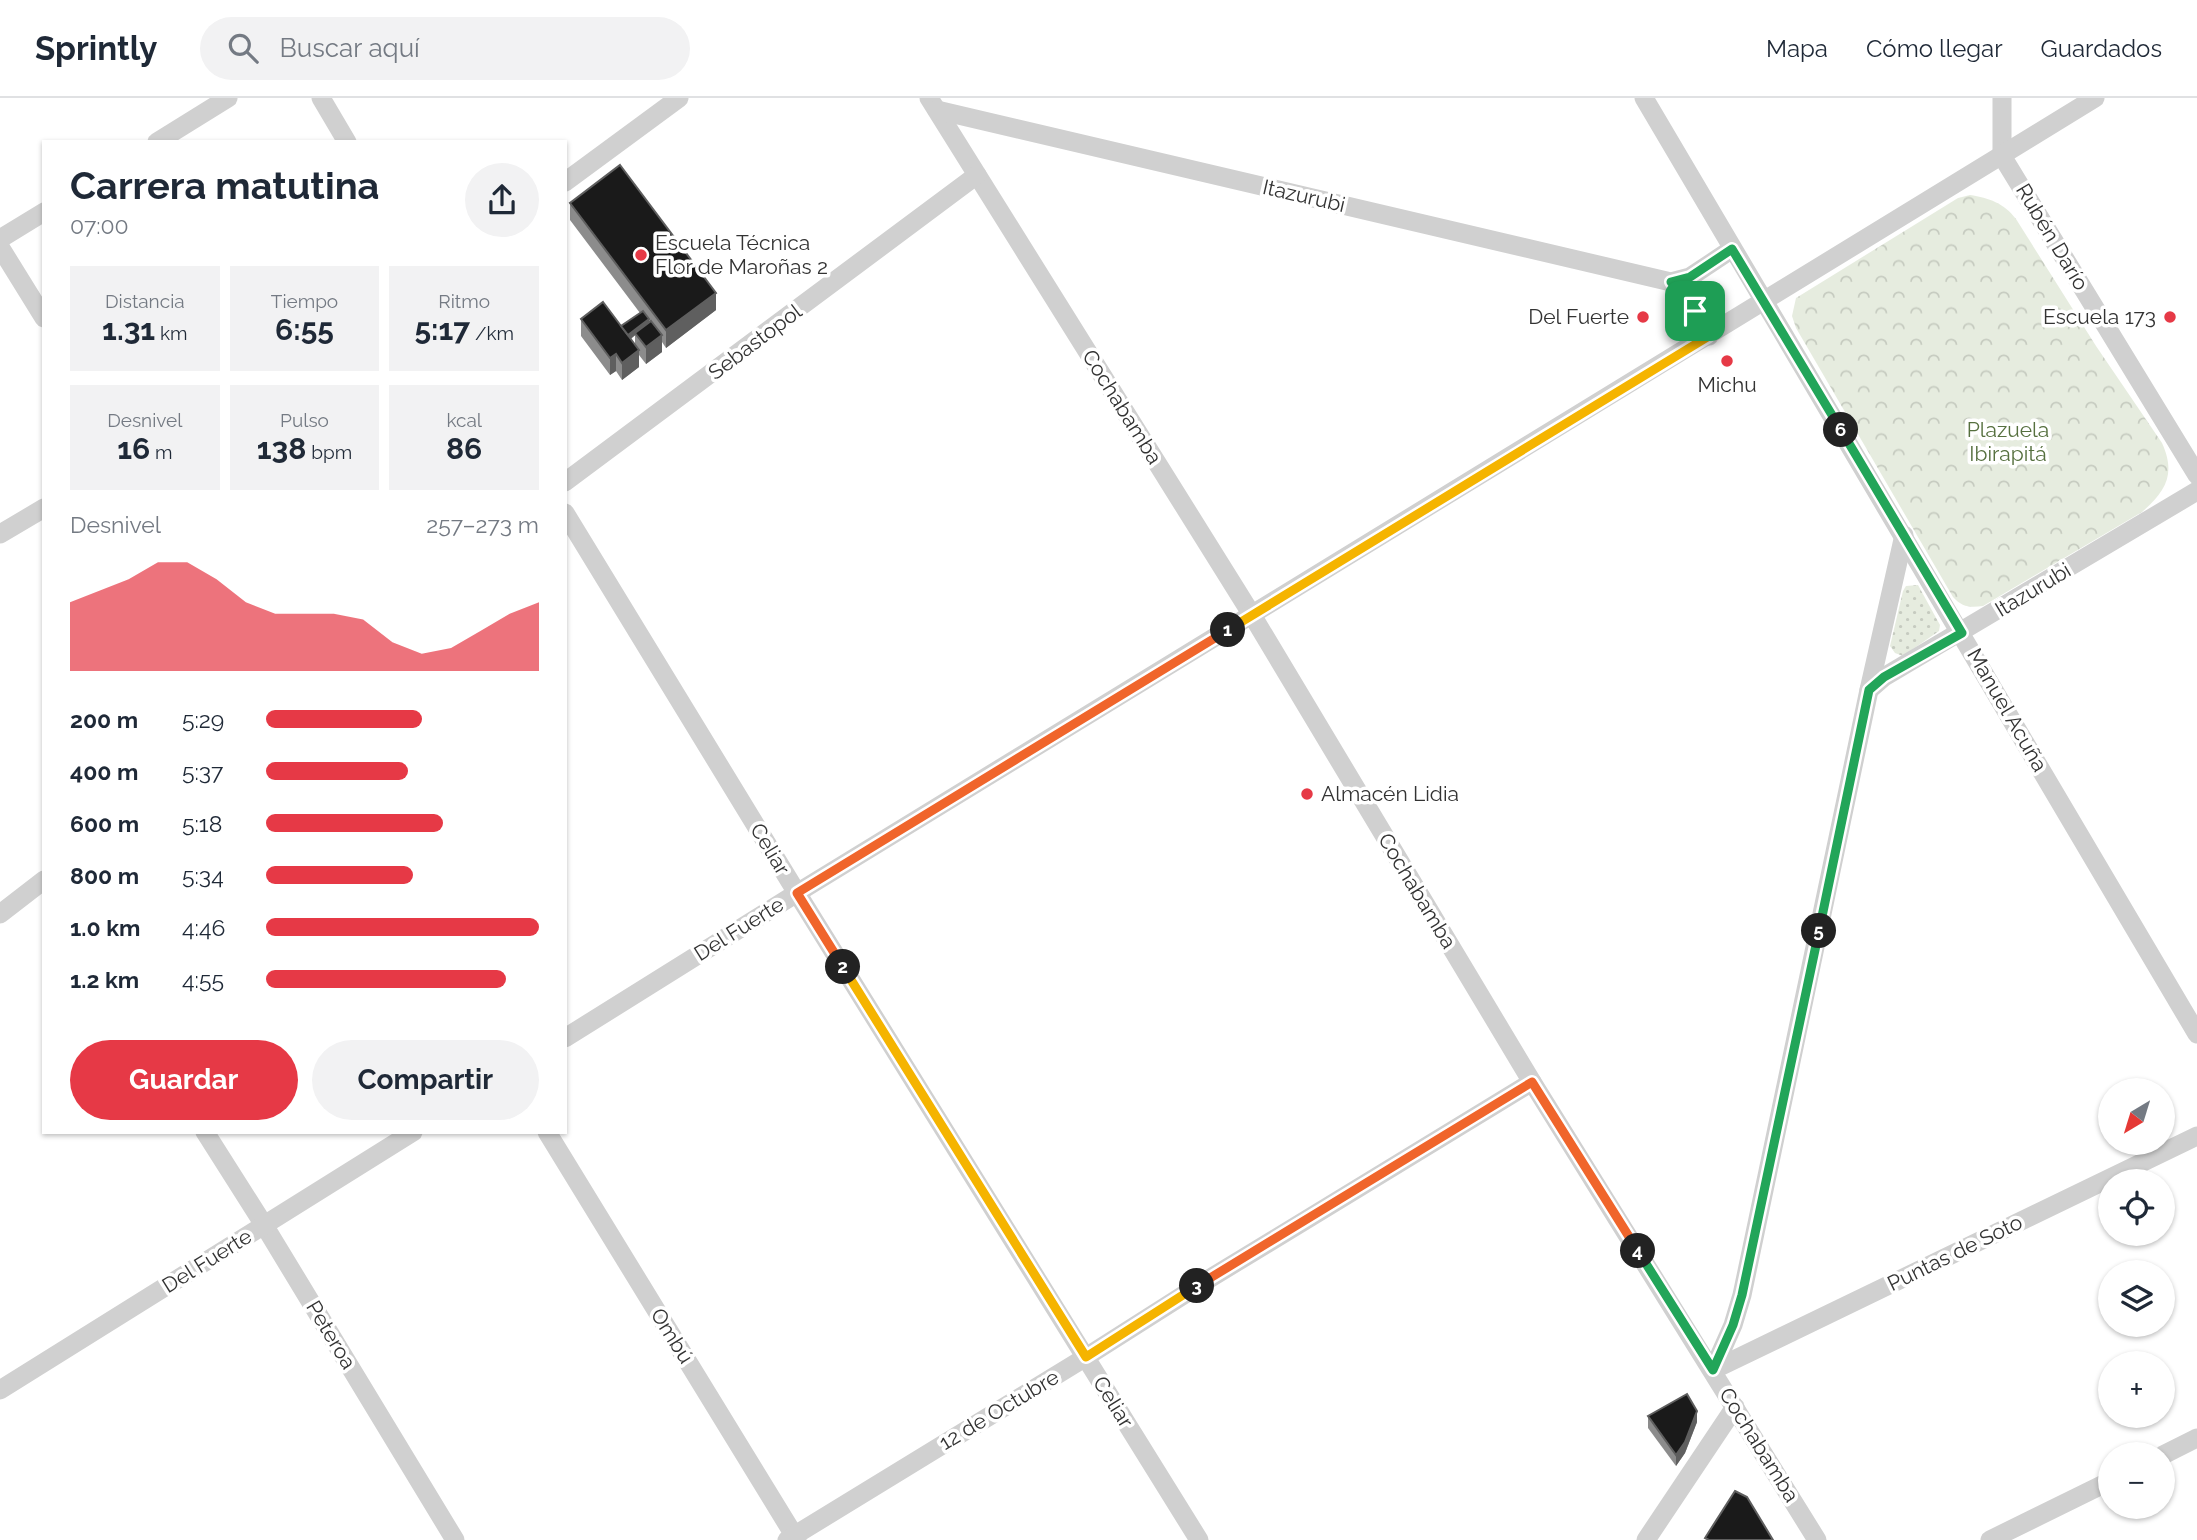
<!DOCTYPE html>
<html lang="es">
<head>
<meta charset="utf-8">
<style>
	body { margin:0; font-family:Raleway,sans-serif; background:#f2f2f3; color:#1f2937; height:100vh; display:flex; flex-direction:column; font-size:26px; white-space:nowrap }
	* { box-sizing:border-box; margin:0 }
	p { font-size:23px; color:#747a83 }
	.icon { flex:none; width:38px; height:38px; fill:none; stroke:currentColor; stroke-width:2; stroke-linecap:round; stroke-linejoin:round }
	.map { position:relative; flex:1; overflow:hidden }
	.side { position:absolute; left:42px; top:42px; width:525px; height:994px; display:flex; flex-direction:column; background:#fff; border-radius:0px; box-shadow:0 2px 5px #0004 }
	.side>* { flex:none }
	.needle { width:46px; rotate:218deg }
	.tools { position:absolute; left:2098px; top:980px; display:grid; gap:14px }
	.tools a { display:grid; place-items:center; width:77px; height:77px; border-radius:50%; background:#fff; box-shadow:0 2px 5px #0004; font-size:35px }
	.pin { position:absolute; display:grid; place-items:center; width:60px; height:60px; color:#fff; margin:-30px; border-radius:14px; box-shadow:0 4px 10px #0006 }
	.km { position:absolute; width:35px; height:35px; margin:-18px; border-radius:50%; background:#222; color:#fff; font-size:19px; line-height:35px; text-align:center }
	.round { display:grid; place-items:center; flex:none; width:74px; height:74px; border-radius:37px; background:#f2f2f3 }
	.headline { display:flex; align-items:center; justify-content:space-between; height:119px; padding:0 28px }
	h1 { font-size:38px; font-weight:700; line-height:52px }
	.metrics { display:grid; grid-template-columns:repeat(3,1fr); gap:10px; height:119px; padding:7px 28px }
	.metrics div { display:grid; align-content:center; border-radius:0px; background:#f2f2f3; text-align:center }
	.metrics b { font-size:30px; font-weight:700 }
	.metrics small { font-size:19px; font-weight:400 }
	.metrics p { font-size:19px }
	.chart { height:196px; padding:14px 28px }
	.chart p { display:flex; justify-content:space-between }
	.chart svg { width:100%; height:126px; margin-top:7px; fill:#e63946; opacity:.7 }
	.cta { display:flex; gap:14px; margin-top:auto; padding:14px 28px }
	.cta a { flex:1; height:80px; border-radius:42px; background:#e63946; color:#fff; font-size:28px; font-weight:700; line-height:80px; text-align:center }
	.cta a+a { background:#f2f2f3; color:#1f2937 }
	ul { padding:0 28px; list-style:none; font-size:23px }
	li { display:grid; grid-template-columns:112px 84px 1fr; align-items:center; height:52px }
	li i { height:18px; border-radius:9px; background:#e63946 }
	header { display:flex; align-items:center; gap:42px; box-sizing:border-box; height:98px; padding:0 35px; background:#fff; border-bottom:2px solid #e0e1e3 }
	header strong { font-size:33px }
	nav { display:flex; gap:38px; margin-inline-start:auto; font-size:24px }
	.search { width:490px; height:63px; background:#f2f2f3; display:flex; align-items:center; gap:18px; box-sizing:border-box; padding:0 24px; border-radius:38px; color:#747a83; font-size:26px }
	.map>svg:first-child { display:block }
	.grass { fill:url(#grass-dots) }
	.forest { fill:url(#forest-crowns) }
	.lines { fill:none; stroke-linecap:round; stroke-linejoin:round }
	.minor { stroke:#d0d0d0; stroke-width:19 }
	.wall { fill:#8c8c8c; fill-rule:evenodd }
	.shaded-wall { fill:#5f5f5f }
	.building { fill:#1a1a1a; stroke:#5f5f5f; stroke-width:2 }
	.split-1-casing { stroke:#fff; stroke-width:14 }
	.split-2-casing { stroke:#fff; stroke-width:14 }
	.split-3-casing { stroke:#fff; stroke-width:14 }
	.split-4-casing { stroke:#fff; stroke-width:14 }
	.split-5-casing { stroke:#fff; stroke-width:14 }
	.split-6-casing { stroke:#fff; stroke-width:14 }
	.split-7-casing { stroke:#fff; stroke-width:14 }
	.split-1 { stroke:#f5b400; stroke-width:9 }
	.split-2 { stroke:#f0652b; stroke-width:9 }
	.split-3 { stroke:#f5b400; stroke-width:9 }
	.split-4 { stroke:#f0652b; stroke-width:9 }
	.split-5 { stroke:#22a559; stroke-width:9 }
	.split-6 { stroke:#22a559; stroke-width:9 }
	.split-7 { stroke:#22a559; stroke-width:9 }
	.poi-dot { fill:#e63946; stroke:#fff; stroke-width:2.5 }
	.labels { text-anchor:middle; stroke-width:7; stroke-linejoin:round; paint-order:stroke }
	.street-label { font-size:21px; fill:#333; stroke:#fff }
	.poi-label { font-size:21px; fill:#333; stroke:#fff; text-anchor:start }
	.park-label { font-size:21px; fill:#56703f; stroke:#fff }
</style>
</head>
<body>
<header>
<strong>Sprintly</strong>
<div class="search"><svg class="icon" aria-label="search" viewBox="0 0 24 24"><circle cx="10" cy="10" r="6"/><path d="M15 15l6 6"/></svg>Buscar aquí</div>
<nav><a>Mapa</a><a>Cómo llegar</a><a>Guardados</a></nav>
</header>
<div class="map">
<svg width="2197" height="1442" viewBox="0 0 2197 1442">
	<defs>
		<pattern id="grass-dots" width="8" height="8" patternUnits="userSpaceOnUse" patternTransform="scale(1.75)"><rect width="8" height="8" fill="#e6ecdf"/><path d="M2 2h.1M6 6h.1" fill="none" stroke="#c6cbc0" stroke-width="1.8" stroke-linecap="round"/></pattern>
		<pattern id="forest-crowns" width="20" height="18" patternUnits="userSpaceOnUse" patternTransform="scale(1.75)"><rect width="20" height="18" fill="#e6ecdf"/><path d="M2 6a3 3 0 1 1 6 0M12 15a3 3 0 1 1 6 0" fill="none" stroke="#c6cbc0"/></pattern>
	</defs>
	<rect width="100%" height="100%" fill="#fff"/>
	<polygon class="grass" points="1918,487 1940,527 1939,533 1903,558 1895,555 1890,548 1903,493 1906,488"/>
	<path class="forest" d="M1970 97C1989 100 2004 105 2016 121L2096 248 2162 345C2176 376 2166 393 2142 414L1983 508C1970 510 1962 509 1953 499L1796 230 1792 218 1796 200 1958 100Z"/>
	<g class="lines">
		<g class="minor">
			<polyline points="321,0 347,44"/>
			<polyline points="929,0 1252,517 1532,984 1817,1442"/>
			<polyline points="1644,0 2197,936"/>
			<polyline points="2002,0 2002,58 2197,377"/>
			<polyline points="937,12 1671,184 1690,179 1732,151"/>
			<polyline points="157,44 228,0"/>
			<polyline points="565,84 679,0"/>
			<polyline points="0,141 44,114"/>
			<polyline points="0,149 44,220"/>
			<polyline points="1671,184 1685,198 1709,238"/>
			<polyline points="565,384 977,77"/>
			<polyline points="565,415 797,795 1199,1442"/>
			<polyline points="0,436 44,410"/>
			<polyline points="1869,592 1884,579 2197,393"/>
			<polyline points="0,816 44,782"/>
			<polyline points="565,940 797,795 2095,0"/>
			<polyline points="205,1034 264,1127 455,1442"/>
			<polyline points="547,1034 797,1442"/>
			<polyline points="1713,1272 1733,1227 1742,1197 1869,592 1904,437"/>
			<polyline points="1713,1272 2197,1038"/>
			<polyline points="0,1292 413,1034"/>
			<polyline points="2163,1357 2197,1340"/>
			<polyline points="787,1442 1086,1259 1204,1184 1532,984"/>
			<polyline points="1646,1442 1735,1309"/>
			<polyline points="1990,1442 2110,1383"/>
		</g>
	</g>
	<g class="wall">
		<path d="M570 105 716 212 666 250 662 244V254L646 266 639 257V269L622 282 616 273 610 277 581 238V221L621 228 640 215 570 122ZM635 237V247L631 241Z"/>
		<polygon points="1648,1318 1697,1324 1685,1355 1676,1368 1648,1330"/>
	</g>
	<g class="shaded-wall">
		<polygon points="716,195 716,212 666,250 666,232"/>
		<polygon points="649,221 649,227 622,247 622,241"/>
		<polygon points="662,237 662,254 646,266 646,249"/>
		<polygon points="639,252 639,269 622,282 622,265"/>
		<polygon points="616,256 616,273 610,277 610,260"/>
		<polygon points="1697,1313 1697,1324 1685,1355 1676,1368 1676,1357"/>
	</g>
	<g class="building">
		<polygon points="620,67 716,195 666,232 570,105"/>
		<polygon points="603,204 639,252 622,265 616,256 610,260 581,221"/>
		<polygon points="643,213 649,221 628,237 621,228"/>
		<polygon points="651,223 662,237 646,249 635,235"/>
		<polygon points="1687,1296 1697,1313 1685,1344 1676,1357 1648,1318"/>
		<polygon points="1735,1393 1747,1399 1773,1442 1709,1442 1705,1440"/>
	</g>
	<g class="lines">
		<defs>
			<polyline id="split-1" points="1228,532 1709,238 1695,213"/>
			<polyline id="split-2" points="843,869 797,795 1228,532"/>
			<polyline id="split-3" points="843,869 1086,1259 1197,1188"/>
			<polyline id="split-4" points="1197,1188 1532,984 1638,1153"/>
			<polyline id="split-5" points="1638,1153 1713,1272 1733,1227 1742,1197 1819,833"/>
			<polyline id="split-6" points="1819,833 1869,592 1884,579 1962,535 1841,332"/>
			<polyline id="split-7" points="1695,213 1671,184 1690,179 1732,151 1841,332"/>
		</defs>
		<use href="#split-1" class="split-1-casing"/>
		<use href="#split-2" class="split-2-casing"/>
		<use href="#split-3" class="split-3-casing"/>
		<use href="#split-4" class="split-4-casing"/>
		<use href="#split-5" class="split-5-casing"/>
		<use href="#split-6" class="split-6-casing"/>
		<use href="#split-7" class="split-7-casing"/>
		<use href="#split-1" class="split-1"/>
		<use href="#split-2" class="split-2"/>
		<use href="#split-3" class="split-3"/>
		<use href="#split-4" class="split-4"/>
		<use href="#split-5" class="split-5"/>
		<use href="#split-6" class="split-6"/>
		<use href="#split-7" class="split-7"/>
	</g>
	<g class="poi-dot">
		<circle cx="641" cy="157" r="7"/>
		<circle cx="1643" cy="219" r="7"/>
		<circle cx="2170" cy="219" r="7"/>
		<circle cx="1727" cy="263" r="7"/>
		<circle cx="1307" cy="696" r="7"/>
	</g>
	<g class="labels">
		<g class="street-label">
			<text transform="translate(1304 98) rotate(13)" y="7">Itazurubi</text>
			<text transform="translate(2052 139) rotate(59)" y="7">Rubén Darío</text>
			<text transform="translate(755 244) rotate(-37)" y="7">Sebastopol</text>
			<text transform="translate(1122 309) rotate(58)" y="7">Cochabamba</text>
			<text transform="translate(2033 492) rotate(-31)" y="7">Itazurubi</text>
			<text transform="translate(2007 612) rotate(60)" y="7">Manuel Acuña</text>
			<text transform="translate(770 751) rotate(59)" y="7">Celiar</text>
			<text transform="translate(1417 793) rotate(59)" y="7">Cochabamba</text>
			<text transform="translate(739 831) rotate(-32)" y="7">Del Fuerte</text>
			<text transform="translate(1955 1155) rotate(-26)" y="7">Puntas de Soto</text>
			<text transform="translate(207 1163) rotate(-32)" y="7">Del Fuerte</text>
			<text transform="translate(331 1237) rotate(59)" y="7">Peteroa</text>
			<text transform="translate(672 1238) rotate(58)" y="7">Ombú</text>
			<text transform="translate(1113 1304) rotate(58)" y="7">Celiar</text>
			<text transform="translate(999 1312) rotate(-31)" y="7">12 de Octubre</text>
			<text transform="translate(1759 1347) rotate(58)" y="7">Cochabamba</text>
		</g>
		<g class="poi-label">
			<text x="655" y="152">Escuela Técnica<tspan x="655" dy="24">Flor de Maroñas 2</tspan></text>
			<text x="1629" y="226" text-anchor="end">Del Fuerte</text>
			<text x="2156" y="226" text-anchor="end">Escuela 173</text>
			<text x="1727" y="294" text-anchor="middle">Michu</text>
			<text x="1321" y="703">Almacén Lidia</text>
		</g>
		<g class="park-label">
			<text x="2008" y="339">Plazuela<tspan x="2008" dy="24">Ibirapitá</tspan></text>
		</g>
	</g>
</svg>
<div class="tools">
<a><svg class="needle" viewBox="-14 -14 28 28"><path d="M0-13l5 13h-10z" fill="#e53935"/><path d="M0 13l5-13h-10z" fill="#747a83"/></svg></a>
<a><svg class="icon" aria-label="locate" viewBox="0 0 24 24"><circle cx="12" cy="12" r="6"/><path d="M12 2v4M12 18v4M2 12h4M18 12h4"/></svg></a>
<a><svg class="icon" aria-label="layers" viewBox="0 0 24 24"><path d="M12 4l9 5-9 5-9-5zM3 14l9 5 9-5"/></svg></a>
<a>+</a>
<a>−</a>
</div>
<div class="pin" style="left:1695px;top:213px;background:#1e9e55"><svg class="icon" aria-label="arrive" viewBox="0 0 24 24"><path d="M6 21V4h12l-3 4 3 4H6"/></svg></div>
<b class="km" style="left:1228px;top:532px">1</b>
<b class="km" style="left:843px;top:869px">2</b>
<b class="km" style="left:1197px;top:1188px">3</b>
<b class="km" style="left:1638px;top:1153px">4</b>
<b class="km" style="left:1819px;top:833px">5</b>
<b class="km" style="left:1841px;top:332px">6</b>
<section class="side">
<div class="headline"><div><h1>Carrera matutina</h1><p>07:00</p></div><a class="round"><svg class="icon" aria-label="share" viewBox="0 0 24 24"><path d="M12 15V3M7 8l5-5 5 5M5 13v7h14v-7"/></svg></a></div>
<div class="metrics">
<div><p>Distancia</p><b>1.31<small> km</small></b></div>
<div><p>Tiempo</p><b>6:55</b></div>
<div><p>Ritmo</p><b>5:17<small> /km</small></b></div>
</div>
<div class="metrics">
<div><p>Desnivel</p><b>16<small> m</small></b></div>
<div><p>Pulso</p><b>138<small> bpm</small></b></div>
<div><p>kcal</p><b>86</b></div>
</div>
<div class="chart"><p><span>Desnivel</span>257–273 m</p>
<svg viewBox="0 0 160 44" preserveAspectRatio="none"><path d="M0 44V20L10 16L20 12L30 6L40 6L50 12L60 20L70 24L80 24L90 24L100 26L110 34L120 38L130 36L140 30L150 24L160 20V44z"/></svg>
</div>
<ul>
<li><b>200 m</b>5:29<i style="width:57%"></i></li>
<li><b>400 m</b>5:37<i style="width:52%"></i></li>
<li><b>600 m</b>5:18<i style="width:65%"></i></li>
<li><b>800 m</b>5:34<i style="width:54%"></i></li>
<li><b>1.0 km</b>4:46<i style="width:100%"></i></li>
<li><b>1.2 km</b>4:55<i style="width:88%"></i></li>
</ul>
<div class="cta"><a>Guardar</a><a>Compartir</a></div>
</section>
</div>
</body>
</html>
